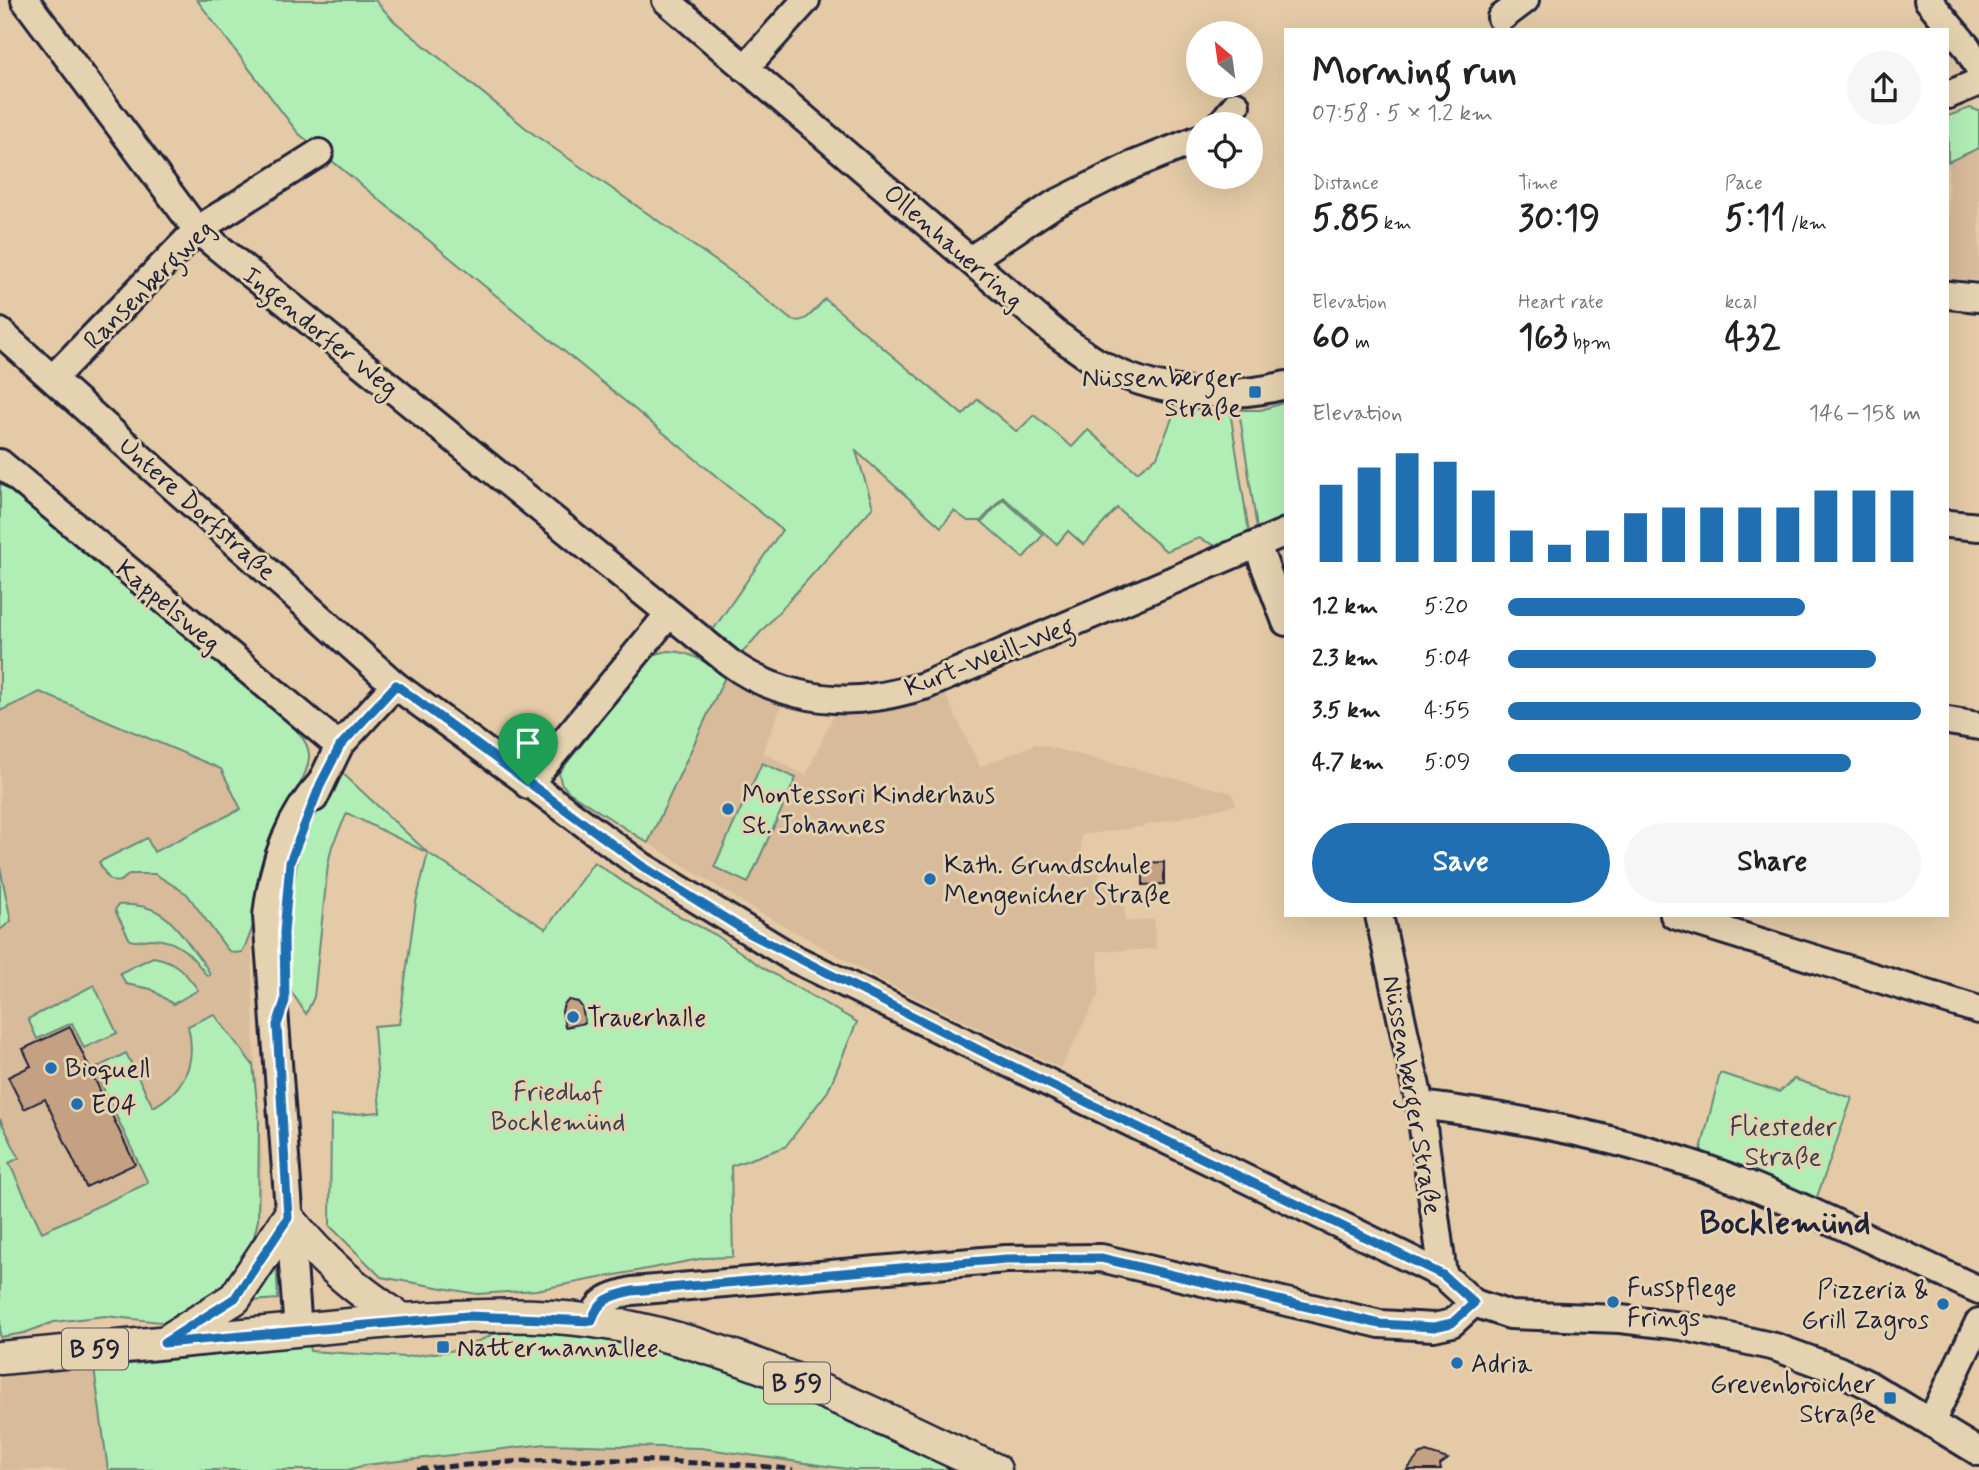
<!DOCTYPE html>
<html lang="en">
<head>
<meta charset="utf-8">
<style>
	body { margin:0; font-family:Mynerve,sans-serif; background:#f6f6f6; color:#222; height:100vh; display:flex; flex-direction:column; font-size:26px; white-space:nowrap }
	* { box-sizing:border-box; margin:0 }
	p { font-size:23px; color:#767676 }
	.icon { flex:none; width:38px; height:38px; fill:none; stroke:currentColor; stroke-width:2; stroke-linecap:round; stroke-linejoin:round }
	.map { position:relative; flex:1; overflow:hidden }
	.sheet { position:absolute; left:1284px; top:28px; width:665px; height:889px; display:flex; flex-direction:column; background:#fff; border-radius:0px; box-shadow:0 7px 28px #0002 }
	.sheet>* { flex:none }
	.needle { width:46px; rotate:331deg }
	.buttons { position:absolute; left:1186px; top:21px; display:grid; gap:14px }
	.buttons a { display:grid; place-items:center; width:77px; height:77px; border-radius:50%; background:#fff; box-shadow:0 7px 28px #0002; font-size:35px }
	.pin { position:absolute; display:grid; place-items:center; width:60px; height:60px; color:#fff; margin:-72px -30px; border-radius:50% 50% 50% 0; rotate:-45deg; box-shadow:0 0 7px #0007 }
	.pin .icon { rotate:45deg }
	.round { display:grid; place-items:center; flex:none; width:74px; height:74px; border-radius:37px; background:#f6f6f6 }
	.overview { display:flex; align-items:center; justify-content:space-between; height:119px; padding:0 28px }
	h1 { font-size:38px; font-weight:700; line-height:52px }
	.figures { display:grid; grid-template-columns:repeat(3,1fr); gap:10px; height:119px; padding:7px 28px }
	.figures div { display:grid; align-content:center }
	.figures b { font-size:35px; font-weight:700 }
	.figures small { font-size:19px; font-weight:400 }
	.figures p { font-size:19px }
	.chart { height:196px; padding:14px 28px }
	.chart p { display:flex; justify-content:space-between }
	.chart svg { width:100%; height:126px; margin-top:7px; stroke:#1f6fb2; stroke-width:6 }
	.cta { display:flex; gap:14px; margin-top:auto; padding:14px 28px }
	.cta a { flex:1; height:80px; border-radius:42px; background:#1f6fb2; color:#fff; font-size:28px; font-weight:700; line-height:80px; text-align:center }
	.cta a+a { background:#f6f6f6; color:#222 }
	ul { padding:0 28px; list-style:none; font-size:23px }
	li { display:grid; grid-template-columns:112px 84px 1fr; align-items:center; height:52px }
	li i { height:18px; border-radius:9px; background:#1f6fb2 }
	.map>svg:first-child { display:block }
	.built { fill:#d7bb9a }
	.green { fill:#b1eeb5; stroke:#6a8878; stroke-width:2 }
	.building { fill:#c5a184; stroke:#22223b; stroke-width:2 }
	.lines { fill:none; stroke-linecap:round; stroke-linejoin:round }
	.minor-casing { stroke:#22223b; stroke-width:32 }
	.major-casing { stroke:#22223b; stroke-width:37 }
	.minor { stroke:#e5d2b0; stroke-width:26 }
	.major { stroke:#e5d2b0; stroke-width:32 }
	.rail { stroke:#22223b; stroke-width:5; stroke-dasharray:10 5; stroke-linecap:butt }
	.route-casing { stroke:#fff; stroke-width:14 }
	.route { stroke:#1f6fb2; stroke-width:9 }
	.poi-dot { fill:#1f6fb2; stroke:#e5d2b0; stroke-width:2.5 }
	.labels { text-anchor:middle; stroke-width:6; stroke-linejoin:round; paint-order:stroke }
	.shield { fill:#e5d2b0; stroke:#5c575e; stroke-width:2 }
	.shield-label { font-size:24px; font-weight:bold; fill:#22223b }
	.street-label { font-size:26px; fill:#22223b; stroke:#e5d2b0 }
	.poi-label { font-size:26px; fill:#22223b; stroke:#e5d2b0; text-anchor:start }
	.park-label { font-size:26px; fill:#37414d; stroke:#e5d2b0 }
	.district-label { font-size:33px; font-weight:bold; fill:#22223b; stroke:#e5d2b0 }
</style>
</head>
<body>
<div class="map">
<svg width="1979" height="1470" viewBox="0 0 1979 1470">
	<rect width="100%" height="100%" fill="#e4caa6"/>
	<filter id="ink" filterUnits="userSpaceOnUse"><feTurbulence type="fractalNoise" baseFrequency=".0143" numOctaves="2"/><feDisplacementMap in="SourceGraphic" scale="14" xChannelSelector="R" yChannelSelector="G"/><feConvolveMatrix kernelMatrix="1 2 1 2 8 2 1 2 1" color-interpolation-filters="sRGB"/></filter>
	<g filter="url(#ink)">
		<g class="built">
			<polygon points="1979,148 1979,280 1948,279 1948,162"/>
			<polygon points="0,481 273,709 300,736 310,756 277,829 256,907 251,936 254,1051 262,1158 260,1220 254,1246 0,1296"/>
			<polygon points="725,677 782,704 762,752 806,776 834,714 897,708 945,694 980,767 1036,744 1232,793 1236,805 1139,827 1081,835 1082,874 1099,873 1099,884 1125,885 1125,922 1154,919 1156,949 1098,951 1099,993 1061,1068 885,982 749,906 648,843"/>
			<polygon points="94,1368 108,1470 0,1470 0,1376"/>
			<polygon points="546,1444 701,1448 853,1470 348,1470 365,1465"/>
		</g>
		<g class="green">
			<path d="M197 0H375L394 21 532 133 733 273 790 319C806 326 814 310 825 299L963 415 978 399 1017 432 1034 415 1072 447 1088 430 1137 472 1157 457 1176 408 1230 411 1249 533 1218 547 1199 538 1166 551 1117 508 1084 545 1068 531 1057 544 1003 497 981 521H968L954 511 941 527 856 451 873 507 741 654 713 630 782 530 298 133Z"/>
			<polygon points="1970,108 1979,111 1979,148 1948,162 1948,116"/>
			<polygon points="1286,402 1286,516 1257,529 1239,410 1261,410"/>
			<path d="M0 481 273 709C286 721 308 736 309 755 310 774 285 809 278 828 263 866 261 918 242 952L233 953 227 949 187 894 155 874H129C114 891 106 877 99 862L147 838 154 852 241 809 221 769 40 692 0 711Z"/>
			<polygon points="1003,499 1043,535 1023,558 982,522"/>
			<path d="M668 651C690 651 709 663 725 677L648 843 569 792 561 783 559 773 647 662 656 654Z"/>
			<polygon points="762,763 796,778 748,883 714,867"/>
			<polygon points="338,769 428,853 546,929 594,862 654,903 716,935 763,968 857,1022 828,1091 785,1147 731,1166 733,1257 705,1258 536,1290 477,1294 381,1277 330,1226 331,1116 380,1112 374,1026 399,1024 416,902 428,853 347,813 332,846 328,864 314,997 306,1014 289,988 290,905 298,856 316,806"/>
			<polygon points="0,867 11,921 0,930"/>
			<path d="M118 905C158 903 169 917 192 948 198 957 207 965 210 975L207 976C193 956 178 939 152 939 144 939 138 943 130 940L115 910Z"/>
			<path d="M153 957C175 960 186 973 198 990L173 1004 151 989 126 984 120 973Z"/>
			<polygon points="94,985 117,1033 84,1048 72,1023 37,1039 28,1019"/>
			<path d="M214 1014 253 1065 259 1121 258 1220 252 1245 230 1287 170 1323 105 1316 54 1322 24 1333 0 1337V1119L19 1158 9 1163 42 1232 148 1183 94 1069 126 1053 153 1107C185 1090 197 1062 188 1026Z"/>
			<polygon points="1720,1073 1779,1092 1794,1079 1852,1098 1813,1208 1698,1162"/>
			<polygon points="276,1258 278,1299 251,1301"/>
			<polygon points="507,1329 598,1338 701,1360 967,1470 854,1470 701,1448 546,1444 365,1465 348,1470 108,1470 94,1368 309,1345 310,1351 405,1357 457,1350"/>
		</g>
		<g class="building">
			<polygon points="1164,862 1164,884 1143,885 1143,863"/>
			<polygon points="569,1000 578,1002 582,1007 585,1023 565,1027 562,1011 564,1004"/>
			<polygon points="70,1027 135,1164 86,1187 45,1099 24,1109 8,1077 31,1066 23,1049"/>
			<polygon points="1426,1452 1448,1459 1440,1465 1441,1470 1407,1470 1419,1455"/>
		</g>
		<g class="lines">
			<defs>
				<g id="minor">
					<path d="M25 0 197 230 729 662C769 692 826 705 875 697 892 695 908 690 924 686L1286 532"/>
					<path d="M666 0 1055 333C1068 342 1081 352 1095 361 1151 394 1224 401 1286 385"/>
					<polyline points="1928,0 1967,47 1979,68"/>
					<polyline points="1501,18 1525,0"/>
					<polyline points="745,68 806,0"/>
					<polyline points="1948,95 1979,82"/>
					<polyline points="1221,124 1236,105"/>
					<polyline points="970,260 1053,205 1133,165 1199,139"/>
					<polyline points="1948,295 1979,298"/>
					<polyline points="0,332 395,685 642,866 793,958 1443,1275 1474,1303 1510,1315 1620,1319 1681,1326 1775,1347 1838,1370 1869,1385 1979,1452"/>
					<polyline points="53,378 197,230 319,153"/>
					<polyline points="0,463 339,746"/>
					<polyline points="1948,524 1979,527"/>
					<polyline points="1257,545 1286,622"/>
					<polyline points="1948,721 1979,726"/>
					<polyline points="528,785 669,614"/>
					<polyline points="314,798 339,746 395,685"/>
					<polyline points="1379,915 1420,1105 1443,1275"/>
					<polyline points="1674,915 1979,1010"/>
					<path d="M1420 1105C1524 1118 1628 1139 1726 1176 1812 1209 1895 1252 1979 1290"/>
					<path d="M592 1321C598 1299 612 1296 632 1291L1006 1259 1101 1258 1380 1324 1434 1327 1452 1323 1474 1303"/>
					<path d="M298 1331 267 916C272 868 287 819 321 783"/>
					<polyline points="1931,1422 1979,1322"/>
				</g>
				<g id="major">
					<path d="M172 1338 235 1298 288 1218C324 1263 354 1288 402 1320"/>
					<path d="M0 1358 402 1320C465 1316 530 1312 593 1321 731 1340 869 1413 995 1470"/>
				</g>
			</defs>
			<use href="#minor" class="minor-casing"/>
			<use href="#major" class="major-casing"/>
			<use href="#minor" class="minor"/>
			<use href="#major" class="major"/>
			<path class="rail" d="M417 1470C510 1459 603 1457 696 1463 728 1464 761 1465 793 1470"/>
		</g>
	</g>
	<g class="lines" filter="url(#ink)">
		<defs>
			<path id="route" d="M396 685 642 866 747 932 981 1051 1443 1275 1474 1303 1452 1323 1434 1327 1380 1324 1101 1258 1006 1259 632 1291C612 1296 598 1299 592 1321L468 1316 164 1343 235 1298 288 1218 277 1025 285 1001 284 933 290 862 321 783 340 746Z"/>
		</defs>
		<use href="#route" class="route-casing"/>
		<use href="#route" class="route"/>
	</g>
	<g class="poi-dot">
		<rect x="1248" y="385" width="14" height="14" rx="3.5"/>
		<circle cx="728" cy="809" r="7"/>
		<circle cx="930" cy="879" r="7"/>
		<circle cx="573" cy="1017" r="7"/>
		<circle cx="51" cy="1068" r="7"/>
		<circle cx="77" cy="1104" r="7"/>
		<circle cx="1613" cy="1302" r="7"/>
		<circle cx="1943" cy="1304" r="7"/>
		<rect x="436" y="1340" width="14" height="14" rx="3.5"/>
		<circle cx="1457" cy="1363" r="7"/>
		<rect x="1883" y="1391" width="14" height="14" rx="3.5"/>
	</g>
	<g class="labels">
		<g class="shield">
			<rect x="62" y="1328.5" width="66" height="41" rx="5"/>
			<rect x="764" y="1362.5" width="66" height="41" rx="5"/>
		</g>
		<g class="shield-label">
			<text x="95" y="1357">B 59</text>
			<text x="797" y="1391">B 59</text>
		</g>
		<g class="street-label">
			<text transform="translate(954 246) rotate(41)" y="9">Ollenhauerring</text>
			<text transform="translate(148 284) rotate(-45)" y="9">Ransenbergweg</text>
			<text transform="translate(321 331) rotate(39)" y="9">Ingendorfer Weg</text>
			<text transform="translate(198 508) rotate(42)" y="9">Untere Dorfstraße</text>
			<text transform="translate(169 605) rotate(40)" y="9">Kappelsweg</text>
			<text transform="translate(989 656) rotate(-21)" y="9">Kurt-Weill-Weg</text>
			<text transform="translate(1413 1095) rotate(80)" y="9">Nüssenberger Straße</text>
		</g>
		<g class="poi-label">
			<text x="1241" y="386" text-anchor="end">Nüssenberger<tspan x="1241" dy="30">Straße</tspan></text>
			<text x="742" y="803">Montessori Kinderhaus<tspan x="742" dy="30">St. Johannes</tspan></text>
			<text x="944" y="873">Kath. Grundschule<tspan x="944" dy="30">Mengenicher Straße</tspan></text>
			<text x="587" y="1026">Trauerhalle</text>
			<text x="65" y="1077">Bioquell</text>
			<text x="91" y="1113">E04</text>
			<text x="1627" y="1296">Fusspflege<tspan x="1627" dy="30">Frings</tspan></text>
			<text x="1929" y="1298" text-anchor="end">Pizzeria &amp;<tspan x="1929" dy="30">Grill Zagros</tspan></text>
			<text x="457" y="1356">Nattermannallee</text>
			<text x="1471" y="1372">Adria</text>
			<text x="1876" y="1392" text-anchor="end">Grevenbroicher<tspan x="1876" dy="30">Straße</tspan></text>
		</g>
		<g class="park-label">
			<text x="558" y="1100">Friedhof<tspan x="558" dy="30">Bocklemünd</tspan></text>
			<text x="1783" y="1135">Fliesteder<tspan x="1783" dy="30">Straße</tspan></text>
		</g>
		<g class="district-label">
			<text x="1785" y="1233">Bocklemünd</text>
		</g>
	</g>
</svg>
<div class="buttons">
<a><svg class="needle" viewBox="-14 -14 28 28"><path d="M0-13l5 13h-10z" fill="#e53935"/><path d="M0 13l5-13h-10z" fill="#767676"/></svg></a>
<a><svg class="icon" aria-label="locate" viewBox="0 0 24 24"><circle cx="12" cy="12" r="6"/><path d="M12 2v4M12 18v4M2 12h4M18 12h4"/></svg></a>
</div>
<div class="pin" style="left:528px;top:785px;background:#1e9e55"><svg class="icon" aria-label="arrive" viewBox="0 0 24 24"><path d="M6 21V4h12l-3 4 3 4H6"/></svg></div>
<section class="sheet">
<div class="overview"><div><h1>Morning run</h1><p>07:58 · 5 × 1.2 km</p></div><a class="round"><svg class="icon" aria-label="share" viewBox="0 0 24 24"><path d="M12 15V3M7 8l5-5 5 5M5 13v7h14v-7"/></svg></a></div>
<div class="figures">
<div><p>Distance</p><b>5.85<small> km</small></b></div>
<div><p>Time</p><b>30:19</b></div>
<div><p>Pace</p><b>5:11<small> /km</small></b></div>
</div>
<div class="figures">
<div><p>Elevation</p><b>60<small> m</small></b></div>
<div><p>Heart rate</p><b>163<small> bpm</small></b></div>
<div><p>kcal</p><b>432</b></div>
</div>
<div class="chart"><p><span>Elevation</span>146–158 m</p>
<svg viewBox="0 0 160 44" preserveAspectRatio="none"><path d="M5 44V17M15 44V11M25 44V6M35 44V9M45 44V19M55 44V33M65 44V38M75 44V33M85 44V27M95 44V25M105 44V25M115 44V25M125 44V25M135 44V19M145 44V19M155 44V19"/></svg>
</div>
<ul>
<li><b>1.2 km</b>5:20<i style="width:72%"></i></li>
<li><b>2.3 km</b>5:04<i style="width:89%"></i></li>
<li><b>3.5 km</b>4:55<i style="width:100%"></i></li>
<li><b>4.7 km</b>5:09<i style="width:83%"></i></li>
</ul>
<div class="cta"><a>Save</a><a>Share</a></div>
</section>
</div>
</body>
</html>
